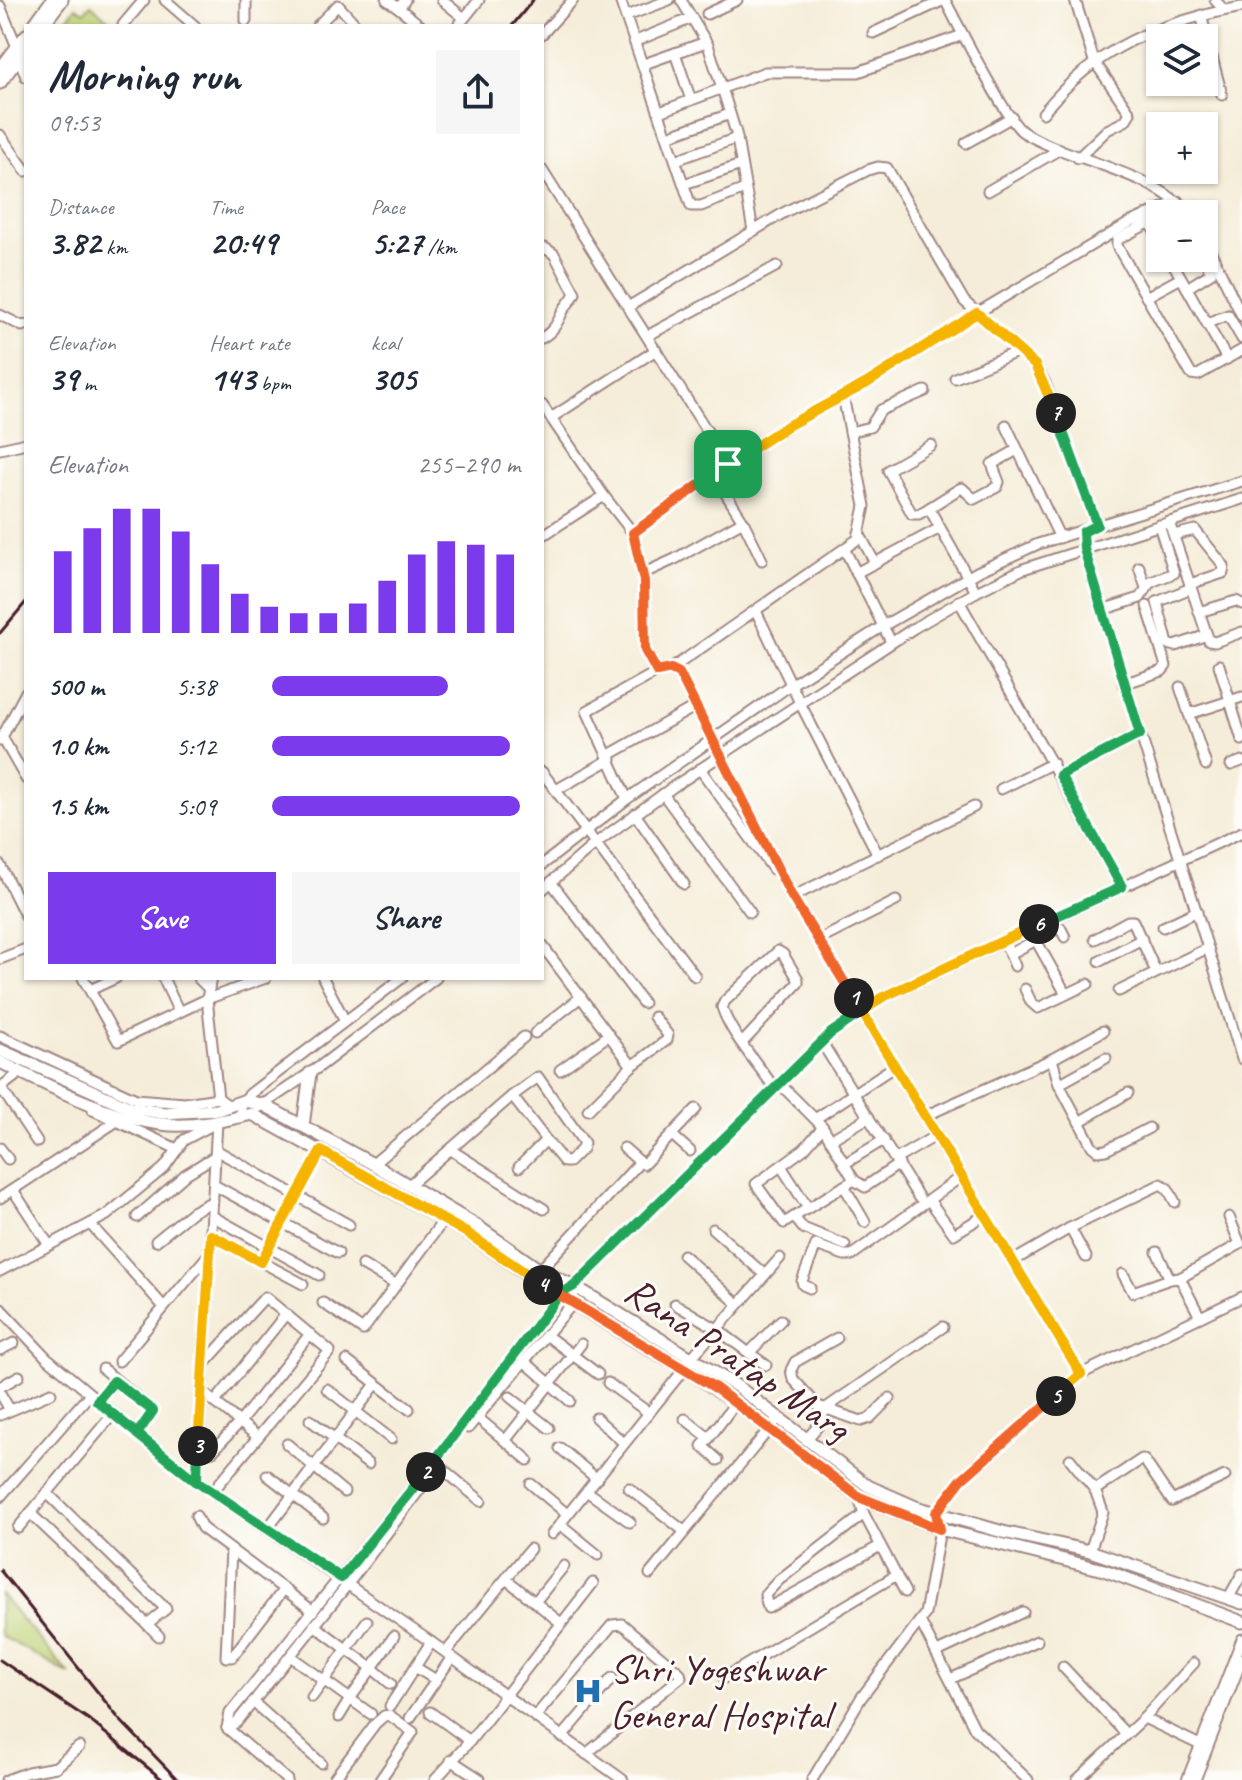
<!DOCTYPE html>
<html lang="en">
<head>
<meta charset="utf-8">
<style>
	body { margin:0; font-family:Caveat,sans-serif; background:#f6f6f7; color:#1f2937; height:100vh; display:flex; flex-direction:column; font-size:30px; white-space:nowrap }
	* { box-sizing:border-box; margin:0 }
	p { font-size:26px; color:#747a83 }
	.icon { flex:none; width:44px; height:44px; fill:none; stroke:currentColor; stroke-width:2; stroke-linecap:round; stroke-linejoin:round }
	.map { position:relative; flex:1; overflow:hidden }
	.panel { position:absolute; left:24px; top:24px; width:520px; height:956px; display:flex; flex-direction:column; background:#fff; border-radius:0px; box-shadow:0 2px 6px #0004 }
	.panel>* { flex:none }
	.buttons { position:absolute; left:1146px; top:24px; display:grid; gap:16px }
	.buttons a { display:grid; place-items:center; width:72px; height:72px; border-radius:0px; background:#fff; box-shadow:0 2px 6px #0004; font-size:40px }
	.pin { position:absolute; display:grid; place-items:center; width:68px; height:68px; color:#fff; margin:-34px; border-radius:16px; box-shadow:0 4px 12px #0006 }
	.km { position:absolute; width:40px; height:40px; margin:-20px; border-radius:50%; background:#222; color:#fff; font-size:22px; line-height:40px; text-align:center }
	.round { display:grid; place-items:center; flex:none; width:84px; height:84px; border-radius:0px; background:#f6f6f7 }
	.overview { display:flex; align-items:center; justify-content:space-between; height:136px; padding:0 24px }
	h1 { font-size:44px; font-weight:700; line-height:60px }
	.stats { display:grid; grid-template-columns:repeat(3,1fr); gap:12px; height:136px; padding:8px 24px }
	.stats div { display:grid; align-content:center }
	.stats b { font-size:34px; font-weight:700 }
	.stats small { font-size:22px; font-weight:400 }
	.stats p { font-size:22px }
	.chart { height:224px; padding:16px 24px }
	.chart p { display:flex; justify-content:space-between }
	.chart svg { width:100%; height:144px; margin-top:8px; stroke:#7c3aed; stroke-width:6 }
	.button { display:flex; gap:16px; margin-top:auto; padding:16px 24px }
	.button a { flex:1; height:92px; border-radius:0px; background:#7c3aed; color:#fff; font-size:32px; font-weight:700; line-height:92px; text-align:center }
	.button a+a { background:#f6f6f7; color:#1f2937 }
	ul { padding:0 24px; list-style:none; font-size:26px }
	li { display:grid; grid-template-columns:128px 96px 1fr; align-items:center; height:60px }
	li i { height:20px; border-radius:10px; background:#7c3aed }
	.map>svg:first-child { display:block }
	.green { fill:#bed276; stroke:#847850; stroke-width:2 }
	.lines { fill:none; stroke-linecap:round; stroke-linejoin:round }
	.minor-casing { stroke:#a08682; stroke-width:13 }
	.major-casing { stroke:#a08682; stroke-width:15 }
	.minor { stroke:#fff; stroke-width:9 }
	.major { stroke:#fff; stroke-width:11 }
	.rail { stroke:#4a1f2b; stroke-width:3 }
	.split-1-casing { stroke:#fff; stroke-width:16 }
	.split-2-casing { stroke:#fff; stroke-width:16 }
	.split-3-casing { stroke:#fff; stroke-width:16 }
	.split-4-casing { stroke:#fff; stroke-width:16 }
	.split-5-casing { stroke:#fff; stroke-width:16 }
	.split-6-casing { stroke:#fff; stroke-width:16 }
	.split-7-casing { stroke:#fff; stroke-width:16 }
	.split-8-casing { stroke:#fff; stroke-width:16 }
	.split-1 { stroke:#f0652b; stroke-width:10 }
	.split-2 { stroke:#22a559; stroke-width:10 }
	.split-3 { stroke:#22a559; stroke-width:10 }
	.split-4 { stroke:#f5b400; stroke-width:10 }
	.split-5 { stroke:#f0652b; stroke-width:10 }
	.split-6 { stroke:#f5b400; stroke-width:10 }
	.split-7 { stroke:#22a559; stroke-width:10 }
	.split-8 { stroke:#f5b400; stroke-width:10 }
	.labels { text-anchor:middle; stroke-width:6; stroke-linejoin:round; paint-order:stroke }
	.street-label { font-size:40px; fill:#4a1f2b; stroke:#fdfcf7 }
	.poi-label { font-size:40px; fill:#4a1f2b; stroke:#fdfcf7; text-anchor:start }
</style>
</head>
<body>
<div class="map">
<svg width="1242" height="1780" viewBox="0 0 1242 1780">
	<rect width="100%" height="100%" fill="#fdfcf7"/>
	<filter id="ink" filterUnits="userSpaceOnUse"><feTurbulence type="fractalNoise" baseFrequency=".0125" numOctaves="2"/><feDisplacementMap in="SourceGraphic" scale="16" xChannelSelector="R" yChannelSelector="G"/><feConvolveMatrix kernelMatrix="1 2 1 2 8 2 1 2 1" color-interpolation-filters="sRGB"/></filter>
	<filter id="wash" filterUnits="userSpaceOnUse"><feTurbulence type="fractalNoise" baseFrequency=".006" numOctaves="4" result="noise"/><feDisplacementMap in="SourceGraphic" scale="32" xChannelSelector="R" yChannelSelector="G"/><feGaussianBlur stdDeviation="1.8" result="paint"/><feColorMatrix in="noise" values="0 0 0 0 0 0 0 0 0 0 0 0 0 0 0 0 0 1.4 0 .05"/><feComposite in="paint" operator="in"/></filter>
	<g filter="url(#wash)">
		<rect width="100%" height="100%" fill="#f5edd9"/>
		<g class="green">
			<polygon points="91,5 116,26 62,26 76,7 84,12"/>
			<polygon points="0,1594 70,1675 0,1635"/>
		</g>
	</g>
	<g filter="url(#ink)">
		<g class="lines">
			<defs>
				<g id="minor">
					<polyline points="165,0 195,26"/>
					<polyline points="387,0 399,8"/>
					<polyline points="405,0 399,8 421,26"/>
					<polyline points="442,0 464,18"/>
					<polyline points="620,0 691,206 701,206 745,189"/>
					<polyline points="681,0 708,45 722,88 736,133 753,231"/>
					<path d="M945 0C957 23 1007 122 1023 132 1070 161 1155 172 1188 214"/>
					<polyline points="1075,0 1094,61 1130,113 1125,121 1107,130 1078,158"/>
					<polyline points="1215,0 1224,10"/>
					<polyline points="0,6 17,47"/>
					<polyline points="707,14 737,0"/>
					<polyline points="1201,15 1222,95"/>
					<polyline points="627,16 669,0"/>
					<polyline points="246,21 246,0"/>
					<polyline points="123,25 144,0"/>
					<polyline points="317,26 338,5 357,26"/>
					<polyline points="458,26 479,0"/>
					<polyline points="873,33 944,0"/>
					<polyline points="542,34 573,0"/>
					<polyline points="636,41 692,18"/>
					<polyline points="675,53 691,100"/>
					<polyline points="19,57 26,77"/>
					<polyline points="644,64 706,42"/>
					<polyline points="660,112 765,72 858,72 963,35"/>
					<path d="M1043 113C1096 46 1161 22 1242 7"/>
					<polyline points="0,135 26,171"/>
					<polyline points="668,136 730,114"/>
					<polyline points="966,143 1012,117"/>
					<polyline points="676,160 737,138"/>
					<polyline points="542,170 628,307 785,212 868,170 878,167 887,168 964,301 1035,365 1045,383 1097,525"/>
					<polyline points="684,184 741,165"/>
					<polyline points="988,191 1060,149"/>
					<polyline points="1165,214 1174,210 1179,214"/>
					<polyline points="1160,217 1117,240 1117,246 1191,374 1198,375 1242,350"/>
					<polyline points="1148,219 1160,240"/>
					<polyline points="1204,238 1242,316"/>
					<path d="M542 250 545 248 554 254 575 293C572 300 567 304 563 311 557 323 555 330 542 338"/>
					<polyline points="1170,258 1227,359"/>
					<polyline points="1187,288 1211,273 1204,256"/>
					<polyline points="1146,297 1181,278"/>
					<polyline points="628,307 728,464 633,533 644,581 645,650 657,672 671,669 679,673 792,897 974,807"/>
					<polyline points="0,315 22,326 26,325"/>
					<polyline points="1207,323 1228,315 1242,339"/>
					<polyline points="647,336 777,266"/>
					<polyline points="955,378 1019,351"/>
					<polyline points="542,405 551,418"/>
					<polyline points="1006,425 1060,538"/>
					<polyline points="850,432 870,427 881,410 925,391"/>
					<polyline points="0,449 26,443"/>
					<polyline points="728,464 789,425 867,383 977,313 1129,223 1178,201"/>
					<polyline points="714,475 743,521 762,560"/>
					<polyline points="604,496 551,418 656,350"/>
					<polyline points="929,508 919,514 912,514 888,470 931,445"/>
					<polyline points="1169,522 1209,641 1215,642 1242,632"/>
					<path d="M1083 532 1084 549C1134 720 1191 889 1242 1059"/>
					<polyline points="859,533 875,563"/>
					<polyline points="1174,535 1195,530 1224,566 1223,573 1190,584"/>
					<polyline points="542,536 604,496 633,533"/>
					<polyline points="845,550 891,642"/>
					<polyline points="1139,567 1146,588"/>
					<polyline points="856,573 940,528"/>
					<polyline points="642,574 675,559 743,521"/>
					<polyline points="1191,588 1157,602 1168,644 1175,646 1207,635"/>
					<polyline points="976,592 929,508 959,489 962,488 974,499 997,487 999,482 992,464 1017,450"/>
					<polyline points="959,601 1122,887"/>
					<polyline points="1102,610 1140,598 1151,582 1174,573 1159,525"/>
					<polyline points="756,611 800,703 878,855"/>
					<polyline points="1199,612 1236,601 1242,604"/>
					<polyline points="1219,665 1242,740"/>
					<polyline points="671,669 858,539 865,506 843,396"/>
					<polyline points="1123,684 1162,671 1166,666 1147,606"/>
					<polyline points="1180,687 1206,765"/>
					<polyline points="1189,714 1242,697"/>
					<polyline points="2,737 26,779"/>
					<polyline points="0,741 26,692"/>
					<polyline points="609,755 696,706"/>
					<polyline points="1231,765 1242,761"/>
					<polyline points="700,769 773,869"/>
					<polyline points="542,772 695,976"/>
					<polyline points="1060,775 1140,734"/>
					<polyline points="1001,789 1053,763"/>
					<polyline points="556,790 611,759"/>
					<polyline points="663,794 750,912"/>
					<polyline points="627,799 587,711 657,672"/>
					<polyline points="635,814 684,884"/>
					<polyline points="0,865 26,917"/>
					<polyline points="542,865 627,799 792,684 883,626 979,571 1038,544 1242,481"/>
					<polyline points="551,882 643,1003"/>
					<polyline points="542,890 596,843 673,787 914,628 976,592 1023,569 1242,499"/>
					<polyline points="791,895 1081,1374"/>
					<polyline points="1163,927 1197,911"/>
					<polyline points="1033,935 1066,994"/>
					<polyline points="1095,939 1128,921 1133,921 1156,972"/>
					<polyline points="819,940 896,901"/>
					<polyline points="1004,941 1010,954 1060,927 1065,937"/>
					<polyline points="542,945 632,1066"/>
					<polyline points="1010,954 1015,966"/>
					<polyline points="0,959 26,949"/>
					<polyline points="1100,961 1142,939"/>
					<polyline points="83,978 118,1041 207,999 266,978"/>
					<polyline points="163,978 179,1012"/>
					<polyline points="198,978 209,989"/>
					<polyline points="211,978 207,999 218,1098"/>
					<polyline points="323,978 345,1021"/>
					<polyline points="1025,989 1031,1002 1038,1008 1088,984"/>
					<polyline points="90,990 116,978"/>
					<polyline points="1119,991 1208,948"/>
					<polyline points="535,1033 581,997"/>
					<polyline points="0,1036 136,1099 185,1103 218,1098 229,1106"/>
					<path d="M743 1042 798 983V979L783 954 778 951 725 1001 722 1007C730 1034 759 1065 775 1089"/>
					<polyline points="822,1043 919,1198"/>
					<polyline points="1052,1059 1103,1031"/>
					<polyline points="560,1070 609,1035"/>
					<polyline points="1059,1084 1106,1058"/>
					<polyline points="781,1085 823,1127 854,1180 784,1223 756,1184 804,1149 823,1127"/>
					<polyline points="0,1088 17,1075"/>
					<polyline points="1,1088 37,1142"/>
					<polyline points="512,1096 546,1140"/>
					<polyline points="258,1108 319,1067 436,978"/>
					<polyline points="93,1110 177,1149"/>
					<polyline points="588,1110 632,1066 667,1040 668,1035 654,1017"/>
					<polyline points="925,1116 1052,1059 1059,1084 1092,1146 1098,1151 1106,1150 1149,1128"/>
					<polyline points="239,1117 243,1101 251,1093 402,978"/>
					<polyline points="815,1119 895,1066"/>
					<polyline points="1079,1122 1128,1093"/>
					<polyline points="672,1135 690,1151"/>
					<polyline points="830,1140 869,1117"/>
					<polyline points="0,1148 8,1159"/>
					<polyline points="624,1148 640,1162"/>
					<polyline points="216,1150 349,1225"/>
					<polyline points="451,1150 544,1209"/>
					<polyline points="896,1159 937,1135"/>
					<polyline points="373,1164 524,1037"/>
					<polyline points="844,1164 884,1140"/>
					<polyline points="781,1166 808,1208"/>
					<polyline points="854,1180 865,1187 899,1164"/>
					<polyline points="214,1185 338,1253"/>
					<polyline points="409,1185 512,1096 538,1077 584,1143 582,1149 569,1162 564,1162 546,1140 519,1167"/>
					<polyline points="844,1186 865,1222"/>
					<polyline points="13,1190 49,1245"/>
					<polyline points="0,1198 117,1121"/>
					<polyline points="929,1200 954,1234 985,1215"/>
					<polyline points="212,1216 319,1275"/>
					<polyline points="137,1217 186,1174 215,1156"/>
					<polyline points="794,1217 803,1228 845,1245"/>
					<polyline points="90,1224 164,1307"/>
					<polyline points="1070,1228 1086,1257"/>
					<polyline points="713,1229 765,1275 717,1329 749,1353 781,1320"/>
					<polyline points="211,1235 303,1284"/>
					<polyline points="156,1241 192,1212 213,1201"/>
					<polyline points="1157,1252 1170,1279"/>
					<polyline points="683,1255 738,1304"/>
					<polyline points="1013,1261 1070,1228 1161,1184 1168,1189 1175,1202"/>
					<polyline points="261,1262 321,1151"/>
					<polyline points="362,1265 395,1284"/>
					<polyline points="540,1270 640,1162 644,1164 696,1109"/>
					<polyline points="0,1271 107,1215 164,1168 184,1140 214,1124"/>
					<polyline points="1123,1274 1133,1292 1170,1279 1180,1278 1240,1244 1229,1217"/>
					<polyline points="765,1275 780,1258"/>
					<polyline points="1180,1278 1200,1317"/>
					<polyline points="810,1288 803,1285 802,1281 816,1245 844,1255 852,1255 962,1176"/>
					<polyline points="323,1303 363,1330 443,1221"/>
					<polyline points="675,1304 717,1329 691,1358"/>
					<polyline points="0,1308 46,1357 184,1472 431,1642 623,1780"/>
					<polyline points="546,1335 598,1374"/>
					<polyline points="837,1338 795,1362 791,1370 793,1379 818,1406 861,1421 870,1418 890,1398"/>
					<polyline points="0,1350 14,1343"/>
					<polyline points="749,1353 766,1365"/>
					<polyline points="119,1361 210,1253"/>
					<polyline points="347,1361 409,1409"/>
					<polyline points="524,1361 570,1401"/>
					<polyline points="203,1365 265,1297 330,1351 213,1491"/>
					<polyline points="103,1369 153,1411 137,1434"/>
					<polyline points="608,1383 649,1413"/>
					<polyline points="0,1387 19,1376"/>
					<polyline points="327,1389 391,1439"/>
					<polyline points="201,1391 258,1437"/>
					<polyline points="0,1393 10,1410"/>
					<polyline points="510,1397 549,1428"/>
					<polyline points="97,1401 114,1381"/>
					<polyline points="215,1402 286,1314"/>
					<polyline points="0,1415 51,1393"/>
					<polyline points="477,1417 528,1460"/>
					<polyline points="596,1418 624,1443"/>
					<polyline points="685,1419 709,1438 736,1402"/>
					<polyline points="310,1420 368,1464"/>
					<polyline points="468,1428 573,1303 574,1286"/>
					<polyline points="709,1438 702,1446 718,1460"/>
					<polyline points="806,1440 818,1426 826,1408 943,1327"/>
					<polyline points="505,1441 581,1344"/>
					<polyline points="287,1444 344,1492"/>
					<polyline points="560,1448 597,1479"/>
					<polyline points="198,1453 213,1451 240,1422 310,1334"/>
					<polyline points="1070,1459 1095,1490 1103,1512 1090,1551"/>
					<polyline points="438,1465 481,1501"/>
					<polyline points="267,1475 323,1518"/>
					<polyline points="197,1482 217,1122"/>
					<polyline points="531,1484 567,1514"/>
					<polyline points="629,1488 684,1531"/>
					<polyline points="1095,1490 1142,1459 1145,1461 1172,1501 1225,1476"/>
					<polyline points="588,1492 630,1522"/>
					<polyline points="0,1497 89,1395"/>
					<polyline points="859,1497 864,1514 905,1592"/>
					<polyline points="30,1513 147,1624 166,1609 47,1493"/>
					<polyline points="864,1514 779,1580 765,1595 768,1608 880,1546"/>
					<polyline points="196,1516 202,1528 313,1611"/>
					<polyline points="560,1524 598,1555"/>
					<polyline points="18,1528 113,1414"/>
					<polyline points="268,1528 376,1384"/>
					<polyline points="552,1534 685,1368"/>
					<polyline points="231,1550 226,1657 232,1657 284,1589"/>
					<polyline points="650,1574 779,1417"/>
					<polyline points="506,1579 561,1623"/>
					<polyline points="1229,1597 1242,1574"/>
					<polyline points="535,1602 564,1566"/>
					<polyline points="920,1621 975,1729 1028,1780"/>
					<polyline points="147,1624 159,1636"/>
					<polyline points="446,1652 530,1549"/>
					<polyline points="937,1652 1023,1612"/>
					<polyline points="290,1656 350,1699 372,1668 314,1625"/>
					<polyline points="415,1667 436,1680"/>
					<polyline points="1063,1667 1126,1734"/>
					<polyline points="724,1678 895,1576"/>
					<polyline points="950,1679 1037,1641"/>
					<polyline points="391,1684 372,1668 394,1636"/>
					<polyline points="312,1697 367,1621"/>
					<polyline points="253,1702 321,1763"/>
					<polyline points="390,1706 431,1642"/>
					<polyline points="430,1712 470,1741"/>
					<polyline points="339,1717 350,1699 371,1714"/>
					<polyline points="535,1717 612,1625 622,1624 680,1673 681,1677 586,1754"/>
					<polyline points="410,1718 452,1657"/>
					<polyline points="1144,1718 1200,1745"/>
					<polyline points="227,1728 230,1713 435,1460 560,1294 574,1286 831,1033 881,998 1242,832"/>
					<polyline points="227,1728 237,1722 348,1584 424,1484"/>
					<polyline points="227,1728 287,1780"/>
					<polyline points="562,1737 612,1678"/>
					<polyline points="451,1760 480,1779"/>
					<polyline points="6,1780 28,1772 56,1767 79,1747"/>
					<polyline points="333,1780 375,1724 384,1716 389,1715 413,1732 380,1780"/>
					<polyline points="435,1780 470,1741 593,1583"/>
					<polyline points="812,1780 861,1698 925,1614 940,1529 936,1513 961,1480 1081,1374 1242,1297"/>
					<polyline points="1077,1780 1144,1718 1194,1663"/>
					<polyline points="1187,1780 1242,1639"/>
					<polyline points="1195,1780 1242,1659"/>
				</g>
				<g id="major">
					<polyline points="33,26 52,0"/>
					<polyline points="42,26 62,0"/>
					<polyline points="0,69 26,35"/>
					<polyline points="0,83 26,48"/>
					<polyline points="0,1050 131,1108 164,1113 217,1110 243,1101 262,1104 373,1164 477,1226 540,1270 574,1286 738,1387 868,1486 916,1507 1003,1532 1090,1551 1242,1603"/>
					<path d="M0 1062C44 1084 113 1119 161 1124 191 1128 223 1121 252 1114L467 1233 532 1278 651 1350 685 1368 771 1428 859 1497 940 1529 1104 1570 1242 1622"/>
					<polyline points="303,1126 310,1073"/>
				</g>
			</defs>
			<use href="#minor" class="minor-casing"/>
			<use href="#major" class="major-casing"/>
			<use href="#minor" class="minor"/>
			<use href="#major" class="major"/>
			<g class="rail">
				<polyline points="512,26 533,0"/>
				<polyline points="0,633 26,602"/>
				<polyline points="0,1570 120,1720 178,1780"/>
				<polyline points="0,1660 88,1719 163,1780"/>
			</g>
		</g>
	</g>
	<g class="lines" filter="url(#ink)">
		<defs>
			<polyline id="split-1" points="728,464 633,533 644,581 645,650 657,672 671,669 679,673 792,897 854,998"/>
			<polyline id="split-2" points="426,1472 560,1294 574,1286 831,1033 862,1012 854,998"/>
			<path id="split-3" d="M198 1446 197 1482 137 1434 153 1411 114 1381 97 1401 184 1472C235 1508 289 1542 341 1578L426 1472"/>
			<polyline id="split-4" points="198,1446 211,1235 261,1262 321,1151 467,1233 543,1285"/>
			<polyline id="split-5" points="543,1285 714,1387 859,1497 940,1529 936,1513 961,1480 1056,1396"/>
			<polyline id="split-6" points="1039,924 881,998 862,1012 1081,1374 1056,1396"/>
			<polyline id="split-7" points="1039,924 1122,887 1060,775 1140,734 1084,549 1083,532 1097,525 1056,413"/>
			<polyline id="split-8" points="728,464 789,425 867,383 977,313 1035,365 1056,413"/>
		</defs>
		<use href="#split-1" class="split-1-casing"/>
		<use href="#split-2" class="split-2-casing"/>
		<use href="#split-3" class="split-3-casing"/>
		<use href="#split-4" class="split-4-casing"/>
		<use href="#split-5" class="split-5-casing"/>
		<use href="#split-6" class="split-6-casing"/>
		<use href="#split-7" class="split-7-casing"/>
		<use href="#split-8" class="split-8-casing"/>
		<use href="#split-1" class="split-1"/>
		<use href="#split-2" class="split-2"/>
		<use href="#split-3" class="split-3"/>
		<use href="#split-4" class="split-4"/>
		<use href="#split-5" class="split-5"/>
		<use href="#split-6" class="split-6"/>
		<use href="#split-7" class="split-7"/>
		<use href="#split-8" class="split-8"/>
	</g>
	<defs>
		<symbol id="hospital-bare" viewBox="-9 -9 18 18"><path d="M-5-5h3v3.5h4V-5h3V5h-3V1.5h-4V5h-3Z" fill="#1f6fb2" stroke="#fdfcf7" stroke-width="2.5" paint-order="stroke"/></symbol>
	</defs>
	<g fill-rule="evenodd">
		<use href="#hospital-bare" x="568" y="1671" width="40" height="40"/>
	</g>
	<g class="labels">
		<g class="street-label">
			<text transform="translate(738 1358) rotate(34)" y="14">Rana Pratap Marg</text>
		</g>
		<g class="poi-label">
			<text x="610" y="1682">Shri Yogeshwar<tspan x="610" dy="46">General Hospital</tspan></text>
		</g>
	</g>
</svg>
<div class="buttons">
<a><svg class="icon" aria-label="layers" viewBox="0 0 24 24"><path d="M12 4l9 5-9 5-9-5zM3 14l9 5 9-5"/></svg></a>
<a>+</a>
<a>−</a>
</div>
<div class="pin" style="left:728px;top:464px;background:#1e9e55"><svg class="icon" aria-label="arrive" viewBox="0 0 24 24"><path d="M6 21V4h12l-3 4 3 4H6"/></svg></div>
<b class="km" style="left:854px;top:998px">1</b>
<b class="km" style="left:426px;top:1472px">2</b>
<b class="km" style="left:198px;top:1446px">3</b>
<b class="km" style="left:543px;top:1285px">4</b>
<b class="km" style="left:1056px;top:1396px">5</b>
<b class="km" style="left:1039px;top:924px">6</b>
<b class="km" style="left:1056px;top:413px">7</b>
<section class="panel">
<div class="overview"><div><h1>Morning run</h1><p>09:53</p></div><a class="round"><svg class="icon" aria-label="share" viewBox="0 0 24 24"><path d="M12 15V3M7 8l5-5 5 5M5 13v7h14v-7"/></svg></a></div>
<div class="stats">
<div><p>Distance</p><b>3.82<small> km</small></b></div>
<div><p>Time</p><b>20:49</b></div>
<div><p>Pace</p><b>5:27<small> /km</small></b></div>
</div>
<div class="stats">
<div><p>Elevation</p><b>39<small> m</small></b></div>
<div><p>Heart rate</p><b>143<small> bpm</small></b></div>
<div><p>kcal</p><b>305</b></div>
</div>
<div class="chart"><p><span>Elevation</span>255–290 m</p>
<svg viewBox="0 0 160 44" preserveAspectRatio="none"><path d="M5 44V19M15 44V12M25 44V6M35 44V6M45 44V13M55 44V23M65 44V32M75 44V36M85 44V38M95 44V38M105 44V35M115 44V28M125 44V20M135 44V16M145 44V17M155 44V20"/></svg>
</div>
<ul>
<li><b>500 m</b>5:38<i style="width:71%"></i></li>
<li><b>1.0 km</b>5:12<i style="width:96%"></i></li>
<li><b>1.5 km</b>5:09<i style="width:100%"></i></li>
</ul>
<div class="button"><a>Save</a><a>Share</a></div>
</section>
</div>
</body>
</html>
